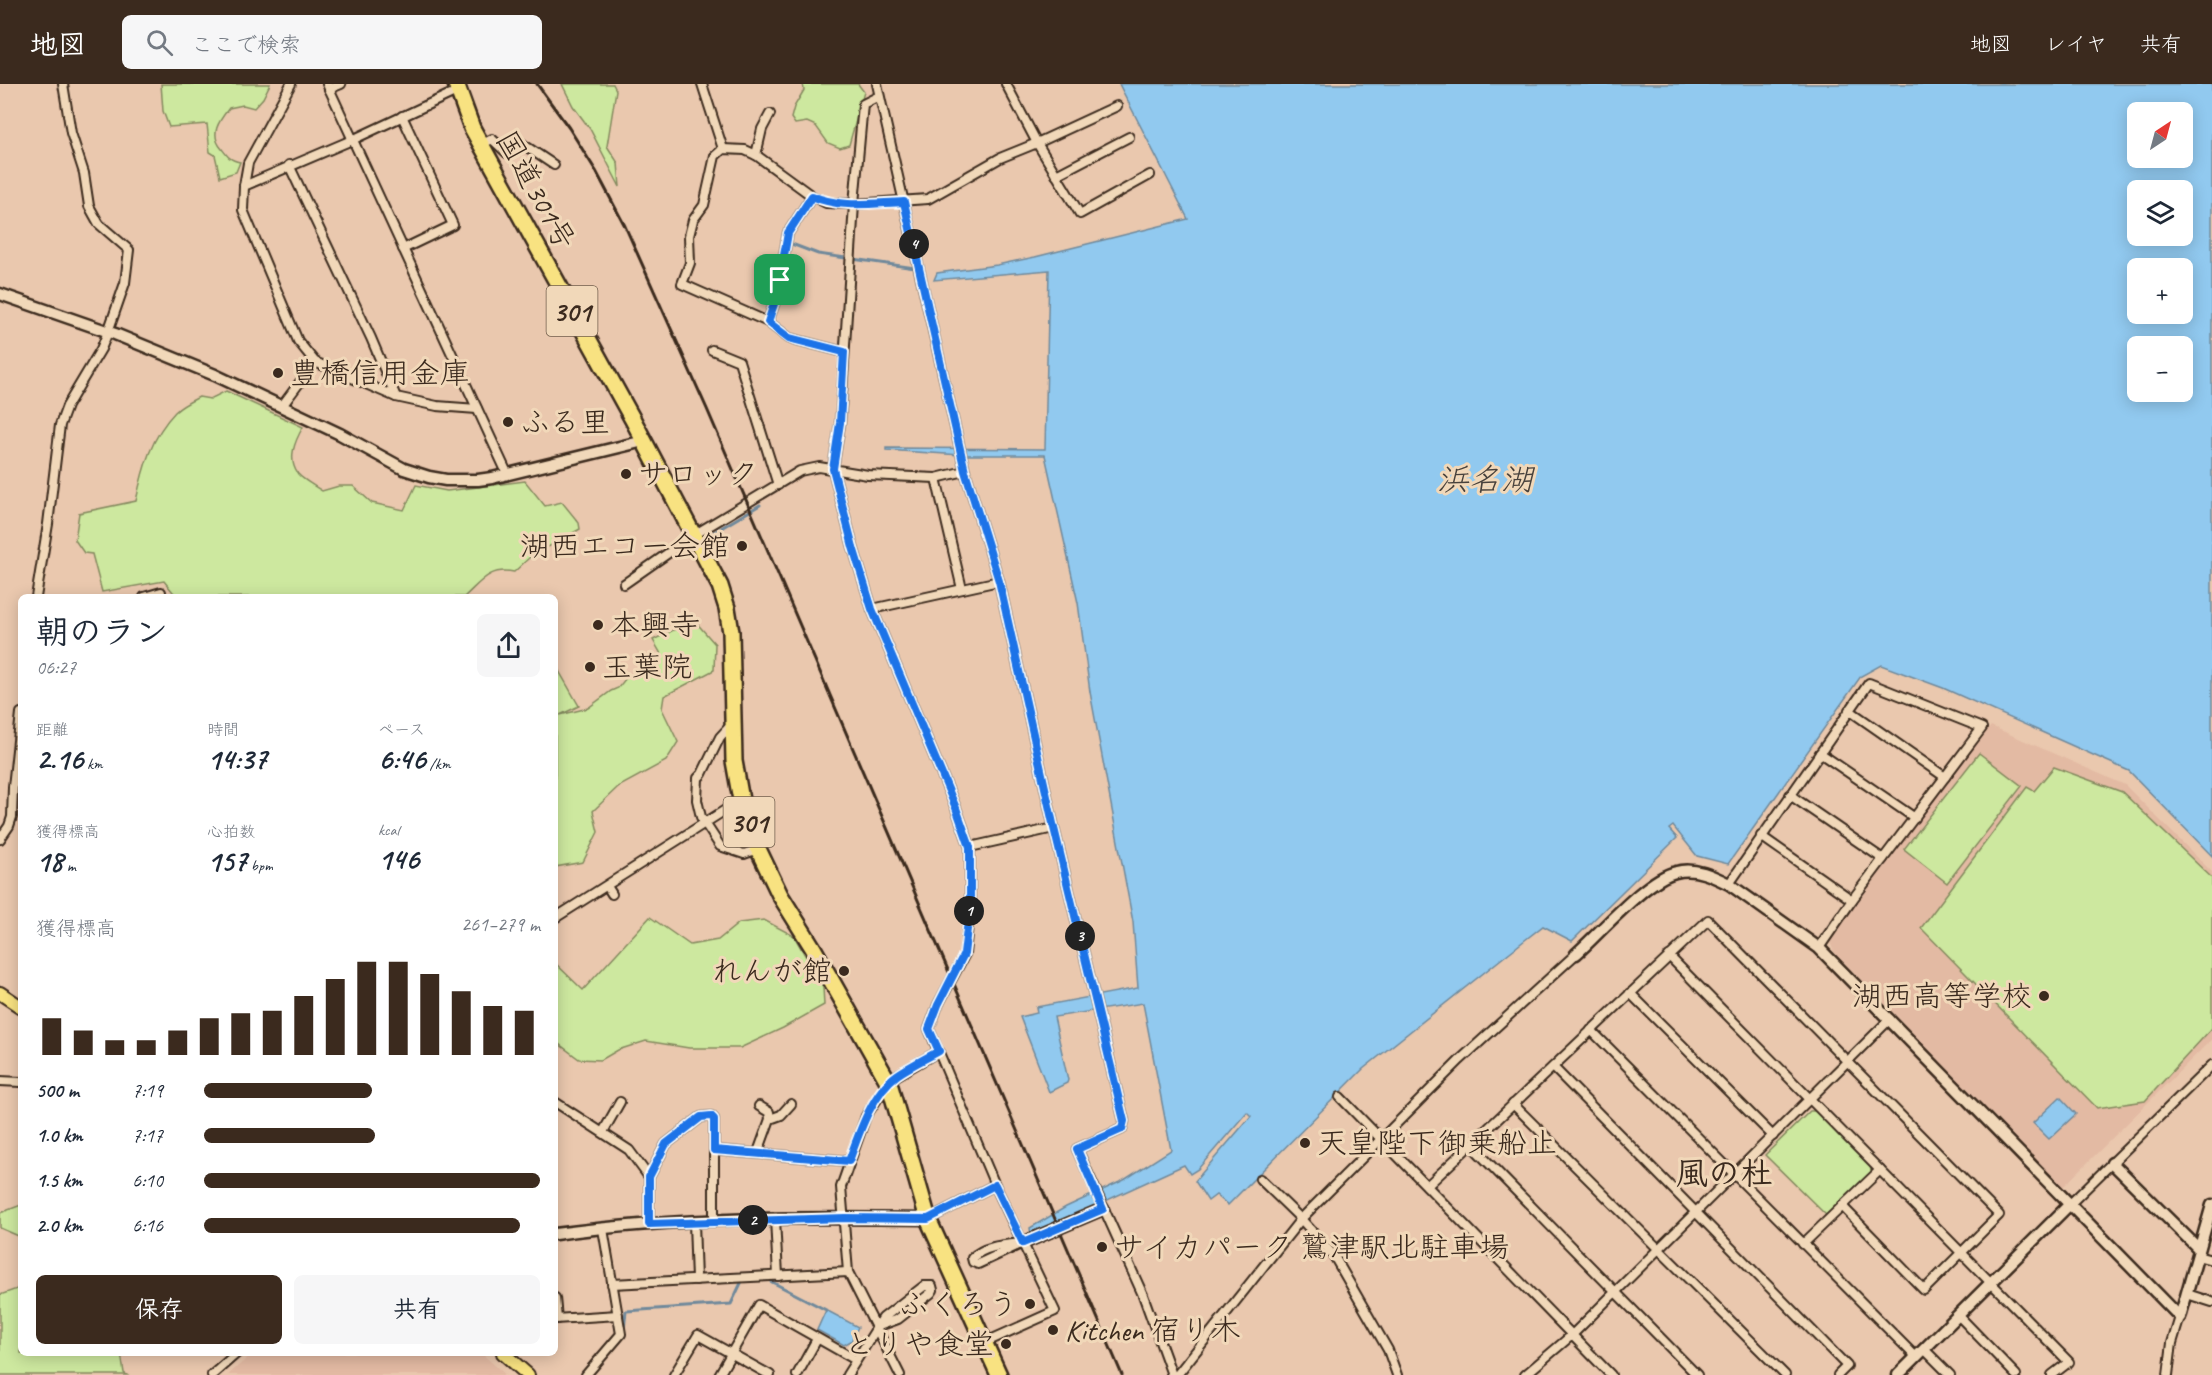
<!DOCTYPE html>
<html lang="ja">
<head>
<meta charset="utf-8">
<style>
	body { margin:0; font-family:Caveat,"Klee One",sans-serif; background:#f6f6f7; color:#1f2937; height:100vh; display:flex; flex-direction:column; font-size:22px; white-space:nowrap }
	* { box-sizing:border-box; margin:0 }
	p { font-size:20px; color:#747a83 }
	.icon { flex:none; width:33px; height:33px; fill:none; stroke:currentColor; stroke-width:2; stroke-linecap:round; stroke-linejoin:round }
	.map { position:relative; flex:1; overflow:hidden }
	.drawer { position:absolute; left:18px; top:510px; width:540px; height:762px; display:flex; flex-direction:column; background:#fff; border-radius:9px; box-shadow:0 3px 15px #0003 }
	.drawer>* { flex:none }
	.needle { width:39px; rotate:36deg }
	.tools { position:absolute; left:2127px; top:18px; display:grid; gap:12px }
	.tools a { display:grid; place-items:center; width:66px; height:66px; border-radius:9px; background:#fff; box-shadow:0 3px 15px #0003; font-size:30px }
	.pin { position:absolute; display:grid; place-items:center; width:51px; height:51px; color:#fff; margin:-26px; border-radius:12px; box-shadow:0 3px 9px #0006 }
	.km { position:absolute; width:30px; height:30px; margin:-15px; border-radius:50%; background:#222; color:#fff; font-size:16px; line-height:30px; text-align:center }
	.round { display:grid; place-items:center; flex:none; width:63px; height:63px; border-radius:9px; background:#f6f6f7 }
	.headline { display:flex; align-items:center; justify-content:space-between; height:102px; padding:0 18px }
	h1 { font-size:33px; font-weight:600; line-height:45px }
	.stats { display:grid; grid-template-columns:repeat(3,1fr); gap:9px; height:102px; padding:6px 18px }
	.stats div { display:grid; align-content:center }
	.stats b { font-size:30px; font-weight:600 }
	.stats small { font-size:16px; font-weight:400 }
	.stats p { font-size:16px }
	.chart { height:168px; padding:12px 18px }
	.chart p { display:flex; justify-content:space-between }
	.chart svg { width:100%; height:108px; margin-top:6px; stroke:#3b2a1e; stroke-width:6 }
	.action { display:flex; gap:12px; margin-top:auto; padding:12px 18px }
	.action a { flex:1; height:69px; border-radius:9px; background:#3b2a1e; color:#fff; font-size:24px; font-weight:600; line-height:69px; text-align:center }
	.action a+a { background:#f6f6f7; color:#1f2937 }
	ul { padding:0 18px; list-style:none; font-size:20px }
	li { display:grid; grid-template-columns:96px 72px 1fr; align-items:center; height:45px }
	li i { height:15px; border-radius:8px; background:#3b2a1e }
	header { display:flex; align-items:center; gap:36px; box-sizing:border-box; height:84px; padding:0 30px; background:#3b2a1e; color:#fff }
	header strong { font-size:28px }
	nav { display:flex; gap:33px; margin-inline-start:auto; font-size:21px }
	.search { width:420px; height:54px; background:#f6f6f7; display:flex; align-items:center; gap:15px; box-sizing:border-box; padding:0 21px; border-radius:9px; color:#747a83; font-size:22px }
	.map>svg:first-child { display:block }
	.built { fill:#e3baa3 }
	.green { fill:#cde89f; stroke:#84895e; stroke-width:1.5 }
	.water { fill:#91c9ef; stroke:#6f899b; stroke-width:1.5; fill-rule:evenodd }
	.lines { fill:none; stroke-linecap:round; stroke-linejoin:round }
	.stream { stroke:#6f899b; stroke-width:3 }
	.street-casing { stroke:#3b2a1e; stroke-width:12 }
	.secondary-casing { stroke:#3b2a1e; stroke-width:15 }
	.primary-casing { stroke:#3b2a1e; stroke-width:16 }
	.highway-casing { stroke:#3b2a1e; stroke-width:20 }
	.street { stroke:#f1d8b9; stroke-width:8 }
	.secondary { stroke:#f1d8b9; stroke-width:10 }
	.primary { stroke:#f8e281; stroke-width:12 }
	.highway { stroke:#f8e281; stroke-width:15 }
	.rail { stroke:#3b2a1e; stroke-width:3 }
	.route-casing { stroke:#fff; stroke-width:12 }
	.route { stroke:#1a73e8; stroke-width:8 }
	.poi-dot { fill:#3b2a1e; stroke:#f1d8b9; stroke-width:2 }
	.labels { text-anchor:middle; stroke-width:6; stroke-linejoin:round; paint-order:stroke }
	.shield { fill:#f1d8b9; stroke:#725e4c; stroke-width:1.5 }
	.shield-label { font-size:28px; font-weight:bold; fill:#3b2a1e }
	.street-label { font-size:30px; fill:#3b2a1e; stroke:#f1d8b9 }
	.poi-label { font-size:30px; fill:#3b2a1e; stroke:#f1d8b9; text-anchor:start }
	.water-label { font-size:32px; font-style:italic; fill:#48423d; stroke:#f1d8b9 }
	.neighbourhood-label { font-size:32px; font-weight:bold; fill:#3b2a1e; stroke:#f1d8b9 }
</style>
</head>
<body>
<header>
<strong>地図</strong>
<div class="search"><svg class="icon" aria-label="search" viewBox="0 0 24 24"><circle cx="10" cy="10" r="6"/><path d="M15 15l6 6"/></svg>ここで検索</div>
<nav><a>地図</a><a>レイヤ</a><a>共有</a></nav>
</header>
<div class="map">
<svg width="2212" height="1291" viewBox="0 0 2212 1291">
	<rect width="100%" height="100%" fill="#eac8ae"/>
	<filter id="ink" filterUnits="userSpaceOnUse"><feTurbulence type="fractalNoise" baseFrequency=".0167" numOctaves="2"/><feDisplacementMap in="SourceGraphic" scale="12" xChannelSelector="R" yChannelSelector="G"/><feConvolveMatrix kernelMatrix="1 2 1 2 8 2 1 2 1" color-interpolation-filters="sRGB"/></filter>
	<g filter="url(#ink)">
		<g class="built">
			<polygon points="1991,642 2125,701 2212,788 2212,955 2063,1103 1834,868 1828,853"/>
			<polygon points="253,1269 481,1269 506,1291 228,1291"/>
		</g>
		<g class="green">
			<path d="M161 0H270L263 14 254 24 243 21 229 24C219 37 209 50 222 65 228 73 230 76 240 78L236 88 220 93 215 71 210 68 207 40 169 43 163 27Z"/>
			<polygon points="562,0 613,0 616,6 607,62 618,79 620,103 590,45 573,22"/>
			<polygon points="803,0 858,0 864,8 849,61 840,64 828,59 816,42 807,38 795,40 791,34 794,23 804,6"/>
			<path d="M226 307 303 343C295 357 287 375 298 390 303 396 315 402 322 407L339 402H353L372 419 404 426 416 401 447 407 525 397 545 422 562 418 579 439 580 445 530 473 514 488C489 483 481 498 464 513H177L164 497 102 508 92 470 84 469 75 456 79 429 136 417C143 384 151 353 175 328 181 322 191 317 199 313L210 315Z"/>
			<polygon points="694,536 715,560 714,586 664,612 662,625 678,658 666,677 618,703 593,727 598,748 583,778 555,783 555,580 579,622 560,631 588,624 611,607 618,604 626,594 653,579 661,570 653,556"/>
			<polygon points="1979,669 2022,702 1947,799 1904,765"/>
			<polygon points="2054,683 2122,708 2212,794 2212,944 2145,1017 2097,1024 1921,844 2027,703 2034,707"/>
			<polygon points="650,833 690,861 718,856 739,839 764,836 794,852 823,903 824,921 783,944 740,964 689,964 646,957 618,966 601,976 579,975 555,957 555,879 583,906"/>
			<polygon points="1810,1027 1817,1027 1870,1080 1871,1088 1827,1132 1765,1071"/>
			<polygon points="21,1121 21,1153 0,1144 0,1129"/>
			<polygon points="21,1195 21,1269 121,1269 124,1289 127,1291 0,1291 0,1211 17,1205"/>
		</g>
		<g class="water">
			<path d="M1119 0H2212V772L2129 687 1943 604 1881 581 1861 592 1728 780 1697 772 1673 742 1669 745 1677 754 1572 857 1543 842 1525 856 1363 985 1228 1121 1216 1111 1208 1117 1195 1097 1251 1032 1247 1028 1198 1085 1190 1090 1184 1081 1031 1151 1030 1144 1066 1123 1124 1096 1171 1066 1143 919 1054 933 1068 996 1067 999 1049 1008 1020 933 1037 929 1036 923 1138 904 1133 838 1090 608 1078 519 1045 371H961L886 366V364L1045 365 1049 186 934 196 937 189 997 181 1035 173 1188 135ZM2138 28H2182V74H2138ZM2138 106H2182V152H2138ZM2138 184H2182V230H2138ZM2138 262H2182V308H2138Z"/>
			<polygon points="2060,1013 2076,1030 2049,1055 2033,1039"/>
			<polygon points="826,1226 858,1243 851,1257 844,1261 817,1246"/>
		</g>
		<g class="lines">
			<g class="stream">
				<polyline points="789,159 818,170 915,184"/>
				<polyline points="706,453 760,421"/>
				<polyline points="624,1246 626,1227 731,1220 742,1197 768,1196 826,1226"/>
			</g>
			<defs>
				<g id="street">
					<polyline points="291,0 248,79 244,102 243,126 298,257 315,278 396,313 437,322 477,325"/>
					<polyline points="327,0 507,389"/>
					<polyline points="702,0 723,65"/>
					<polyline points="877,0 965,387 999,497 1054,744 1124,1037 1122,1045 1077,1065 1143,1211 1172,1291"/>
					<polyline points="1006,0 1037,59 1080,130 1150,91"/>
					<polyline points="329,5 341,0"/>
					<polyline points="879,12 863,20 854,120 840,340 833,385 853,463 872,525 956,724 970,763 970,820 965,870 938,921 929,945 995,1101 1055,1227 986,1258"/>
					<polyline points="402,32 453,141 403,165"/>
					<polyline points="481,61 492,55 507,69 518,59 521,59 554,81"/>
					<polyline points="756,71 762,45 770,30"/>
					<polyline points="289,81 371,254 396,313"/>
					<polyline points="1056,91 1129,53"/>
					<polyline points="244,102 352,56 457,7"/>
					<polyline points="768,238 777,211 788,149 812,112"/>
					<polyline points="712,266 739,277 778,401"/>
					<polyline points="844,268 789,254 768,238 682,200 690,179 689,152 693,136 704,121 715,72 723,65 745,66 756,71 812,112 826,119 854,120 928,115 1000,74 1037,59 1117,22"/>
					<polyline points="282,322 315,278"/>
					<polyline points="936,394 962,505"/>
					<polyline points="624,500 694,451 800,387 819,383 868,391 936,394 965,387"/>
					<polyline points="36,513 48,440 60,341 67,322 101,265 108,248 125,199 129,166 99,140 89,122 84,89 71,49 63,0"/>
					<polyline points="144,513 161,508"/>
					<polyline points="872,525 999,497"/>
					<polyline points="1849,626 1945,693"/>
					<polyline points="732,640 720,653 702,690 698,694 697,716 701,733 720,762 744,770 758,765"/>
					<polyline points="1820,669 1915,734"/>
					<polyline points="1790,711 1883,775"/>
					<polyline points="1761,752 1852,816"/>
					<polyline points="0,755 9,742 12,733 13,703 21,629"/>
					<polyline points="970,763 1054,744"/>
					<polyline points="1729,800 1869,599 1982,644 1852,816 1819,864"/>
					<polyline points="607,802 612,810"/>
					<polyline points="555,834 741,716"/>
					<polyline points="1669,872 2069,1278 2052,1291"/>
					<polyline points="1630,909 1773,1052"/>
					<polyline points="1591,946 1916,1273"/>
					<polyline points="1553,983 1847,1282 1838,1291"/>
					<polyline points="0,997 21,998"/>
					<polyline points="1340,1013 1611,1291"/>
					<polyline points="555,1018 629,1066 649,1093"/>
					<polyline points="1513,1020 1785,1291"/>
					<polyline points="759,1022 769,1028 770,1035"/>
					<polyline points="603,1048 620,1018"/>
					<polyline points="1471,1061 1697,1291"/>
					<polyline points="758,1068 770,1035 781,1031 791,1020"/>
					<polyline points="1260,1095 1301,1135 1334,1172 1388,1266 1397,1291"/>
					<polyline points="1427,1102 1708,836 1999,1131 1924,1206 1842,1122"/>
					<polyline points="2070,1120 2212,981"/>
					<polyline points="775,1135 778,1192"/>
					<polyline points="928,1135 995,1101"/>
					<polyline points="714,1137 714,1066 849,1077"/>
					<polyline points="694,1138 696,1196"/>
					<polyline points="649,1140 649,1093 666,1060 701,1033 711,1032 714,1035 714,1066"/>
					<path d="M1023 1159 978 1180 973 1178 972 1174C985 1161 1006 1161 1023 1159Z"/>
					<polyline points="1803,1160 1880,1086"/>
					<polyline points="2197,1172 2212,1176"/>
					<polyline points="612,1200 848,1188"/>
					<polyline points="2187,1210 2212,1218"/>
					<polyline points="555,1214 557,1235"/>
					<polyline points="1959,1232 2016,1291"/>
					<polyline points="555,1235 618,1231"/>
					<polyline points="1924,1265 1950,1291"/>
					<polyline points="212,1291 237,1269"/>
					<polyline points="586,1291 621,1250 603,1145"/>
					<polyline points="674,1291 698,1251 770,1291"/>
					<polyline points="719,1291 759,1221 856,1276"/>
					<polyline points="797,1291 817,1255"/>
					<polyline points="847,1291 883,1234 924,1202 932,1202 933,1206 931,1209 898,1235 876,1243"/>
					<polyline points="900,1291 848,1188 841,1103 866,1032 878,1014 896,992 939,967"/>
					<polyline points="1177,1291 1301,1135 1460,976 1576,870"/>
					<polyline points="1525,1291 1572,1251 1890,935"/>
					<polyline points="2168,1291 2172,1259 2180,1233"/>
				</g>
				<g id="secondary">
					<polyline points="0,210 115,250 215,291 340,350 404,385 429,393 446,396 478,396 492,394 644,357"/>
					<path d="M1576 870C1601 848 1646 795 1676 788 1695 783 1713 792 1729 800L1819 864 2180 1233"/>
					<polyline points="2112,1079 2199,1165"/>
					<path d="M555 1150C678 1133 804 1133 928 1135"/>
					<polyline points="1023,1159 1103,1125"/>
					<polyline points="2180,1233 2212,1121"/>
					<polyline points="1898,1291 2070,1120"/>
				</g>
				<g id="primary">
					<polyline points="0,909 21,923"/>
					<polyline points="503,1269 528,1291"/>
				</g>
				<polyline id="highway" points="456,0 472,44 633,336 720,502 727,524 731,548 734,677 741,716 758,765 780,811 813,864 889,999 928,1135 999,1291"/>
			</defs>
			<use href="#street" class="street-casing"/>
			<use href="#secondary" class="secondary-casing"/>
			<use href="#primary" class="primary-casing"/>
			<use href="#highway" class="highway-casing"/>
			<use href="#street" class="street"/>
			<use href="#secondary" class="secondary"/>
			<use href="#primary" class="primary"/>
			<use href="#highway" class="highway"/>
			<polyline class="rail" points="537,0 569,44 596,87 625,142 707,325 1122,1291"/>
		</g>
	</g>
	<g class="lines" filter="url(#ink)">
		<defs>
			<path id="route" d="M812 112C841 125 874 119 904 118L965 387 999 497 1054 744 1124 1037 1122 1045 1077 1065 1103 1125 1023 1159 995 1101 928 1135 845 1134 649 1140V1093L666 1060 701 1033 711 1032 714 1035V1066L849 1077C859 1049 872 1009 897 991 910 982 925 975 939 967L929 945 938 921 964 870 970 820V763L956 724 872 525 853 463 833 385 840 339 844 268 789 254 768 238 777 211 788 149Z"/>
		</defs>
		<use href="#route" class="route-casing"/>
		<use href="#route" class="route"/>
	</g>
	<g class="poi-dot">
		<circle cx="278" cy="289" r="6"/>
		<circle cx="508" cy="338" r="6"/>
		<circle cx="626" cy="390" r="6"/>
		<circle cx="742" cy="462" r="6"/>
		<circle cx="598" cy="541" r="6"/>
		<circle cx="590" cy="583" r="6"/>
		<circle cx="844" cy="887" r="6"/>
		<circle cx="2044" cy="912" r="6"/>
		<circle cx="1305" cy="1059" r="6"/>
		<circle cx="1102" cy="1163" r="6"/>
		<circle cx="1030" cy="1220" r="6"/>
		<circle cx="1053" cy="1246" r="6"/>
		<circle cx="1006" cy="1260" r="6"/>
	</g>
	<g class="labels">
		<g class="shield">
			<rect x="546.5" y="202" width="51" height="50" rx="4.5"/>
			<rect x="723.5" y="713" width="51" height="50" rx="4.5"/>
		</g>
		<g class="shield-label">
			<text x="572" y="237">301</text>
			<text x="749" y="748">301</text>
		</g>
		<g class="street-label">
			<text transform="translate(536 106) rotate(61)" y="10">国道301号</text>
		</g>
		<g class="poi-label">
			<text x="290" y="299">豊橋信用金庫</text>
			<text x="520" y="348">ふる里</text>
			<text x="638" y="400">サロック</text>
			<text x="730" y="472" text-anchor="end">湖西エコー会館</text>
			<text x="610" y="551">本興寺</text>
			<text x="602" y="593">玉葉院</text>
			<text x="832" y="897" text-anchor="end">れんが館</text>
			<text x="2032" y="922" text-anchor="end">湖西高等学校</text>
			<text x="1317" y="1069">天皇陛下御乗船止</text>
			<text x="1114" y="1173">サイカパーク 鷲津駅北駐車場</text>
			<text x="1018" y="1230" text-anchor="end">ふくろう</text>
			<text x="1065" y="1256">Kitchen 宿り木</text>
			<text x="994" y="1270" text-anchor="end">とりや食堂</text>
		</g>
		<g class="water-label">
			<text x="1485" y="406">浜名湖</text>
		</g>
		<g class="neighbourhood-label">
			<text x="1724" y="1100">風の杜</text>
		</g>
	</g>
</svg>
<div class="tools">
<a><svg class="needle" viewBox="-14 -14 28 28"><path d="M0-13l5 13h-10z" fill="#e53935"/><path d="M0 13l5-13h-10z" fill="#747a83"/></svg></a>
<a><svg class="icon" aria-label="layers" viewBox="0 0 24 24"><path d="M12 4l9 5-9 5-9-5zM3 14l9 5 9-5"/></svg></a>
<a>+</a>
<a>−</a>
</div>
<div class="pin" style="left:780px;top:196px;background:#1e9e55"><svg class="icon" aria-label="arrive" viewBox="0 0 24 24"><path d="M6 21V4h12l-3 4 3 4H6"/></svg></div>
<b class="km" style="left:969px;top:827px">1</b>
<b class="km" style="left:753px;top:1136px">2</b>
<b class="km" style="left:1080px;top:852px">3</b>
<b class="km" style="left:914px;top:160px">4</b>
<section class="drawer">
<div class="headline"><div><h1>朝のラン</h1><p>06:27</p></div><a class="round"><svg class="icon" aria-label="share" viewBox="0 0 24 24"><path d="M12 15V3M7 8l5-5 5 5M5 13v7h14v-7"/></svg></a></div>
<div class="stats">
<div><p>距離</p><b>2.16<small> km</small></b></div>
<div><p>時間</p><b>14:37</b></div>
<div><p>ペース</p><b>6:46<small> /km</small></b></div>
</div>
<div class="stats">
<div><p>獲得標高</p><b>18<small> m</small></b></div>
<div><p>心拍数</p><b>157<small> bpm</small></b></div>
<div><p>kcal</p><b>146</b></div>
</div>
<div class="chart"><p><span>獲得標高</span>261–279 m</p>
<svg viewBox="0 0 160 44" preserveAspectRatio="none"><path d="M5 44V29M15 44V34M25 44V38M35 44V38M45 44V34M55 44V29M65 44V27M75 44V26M85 44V20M95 44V13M105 44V6M115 44V6M125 44V11M135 44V18M145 44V24M155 44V26"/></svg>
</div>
<ul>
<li><b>500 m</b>7:19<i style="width:50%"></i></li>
<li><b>1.0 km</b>7:17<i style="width:51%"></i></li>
<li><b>1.5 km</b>6:10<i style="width:100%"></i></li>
<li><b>2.0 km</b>6:16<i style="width:94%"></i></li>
</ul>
<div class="action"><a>保存</a><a>共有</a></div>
</section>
</div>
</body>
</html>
